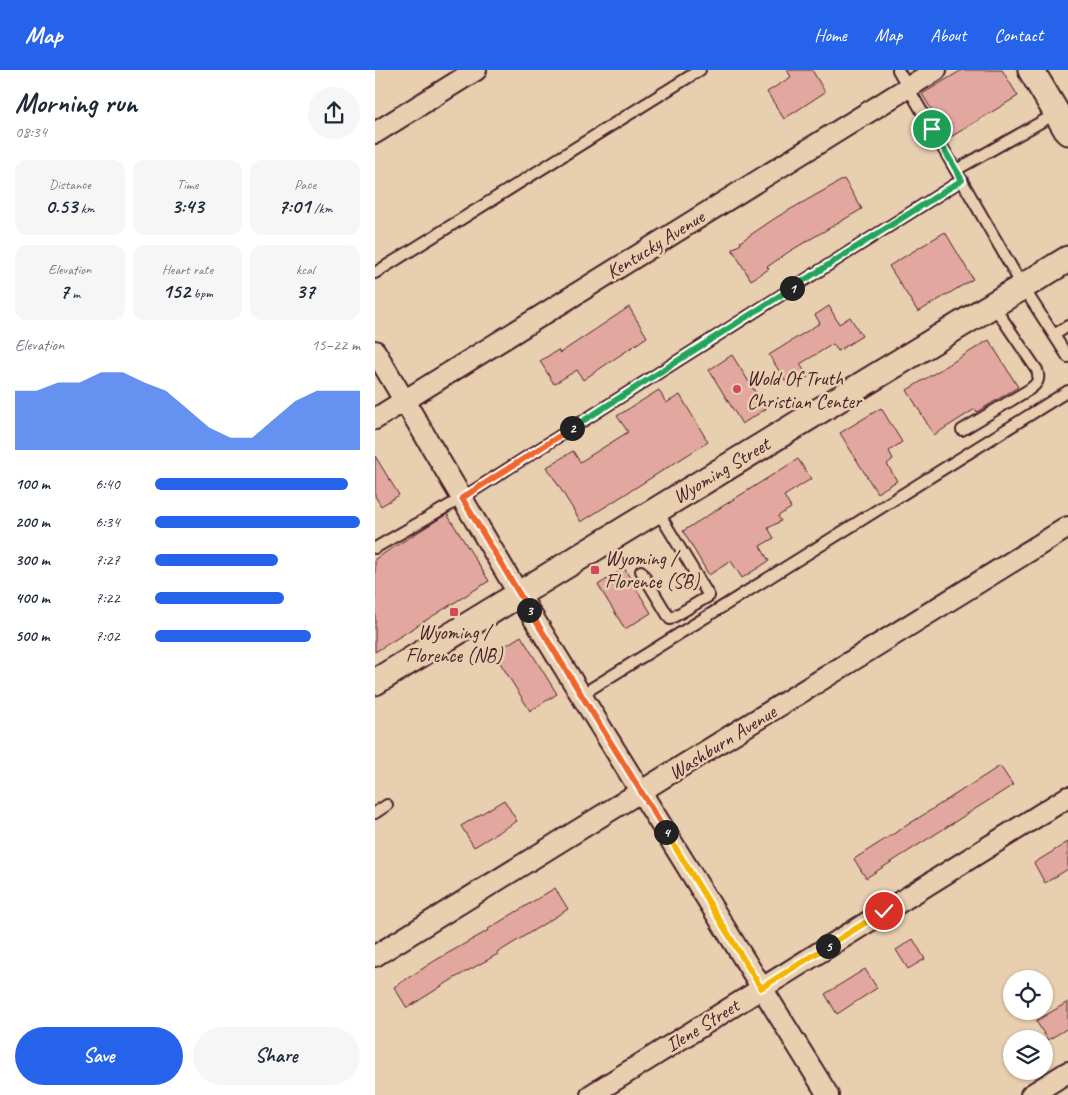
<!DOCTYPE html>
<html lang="en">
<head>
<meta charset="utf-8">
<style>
	body { margin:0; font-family:Caveat,sans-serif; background:#f6f6f7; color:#1f2937; height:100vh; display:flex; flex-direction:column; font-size:19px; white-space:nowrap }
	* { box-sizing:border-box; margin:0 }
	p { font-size:16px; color:#747a83 }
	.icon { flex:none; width:28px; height:28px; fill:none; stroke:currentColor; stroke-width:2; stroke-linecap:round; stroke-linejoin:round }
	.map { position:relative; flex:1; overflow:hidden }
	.side { display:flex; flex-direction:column; background:#fff; width:375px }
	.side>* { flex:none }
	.buttons { position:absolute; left:628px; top:900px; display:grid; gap:10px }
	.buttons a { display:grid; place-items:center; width:50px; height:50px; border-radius:50%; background:#fff; box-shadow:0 1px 4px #0004; font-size:25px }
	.pin { position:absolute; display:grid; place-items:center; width:42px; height:42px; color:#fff; margin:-21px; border:2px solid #fff; border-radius:50%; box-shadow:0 1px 5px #0007 }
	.km { position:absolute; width:25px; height:25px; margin:-12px; border-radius:50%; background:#222; color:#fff; font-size:14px; line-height:25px; text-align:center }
	.round { display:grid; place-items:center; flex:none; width:52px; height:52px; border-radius:26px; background:#f6f6f7 }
	.head { display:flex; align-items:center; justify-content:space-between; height:85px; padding:0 15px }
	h1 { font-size:28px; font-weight:600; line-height:38px }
	.metrics { display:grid; grid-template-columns:repeat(3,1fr); gap:8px; height:85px; padding:5px 15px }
	.metrics div { display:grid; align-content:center; border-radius:12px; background:#f6f6f7; text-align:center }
	.metrics b { font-size:21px; font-weight:600 }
	.metrics small { font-size:14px; font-weight:400 }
	.metrics p { font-size:14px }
	.chart { height:140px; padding:10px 15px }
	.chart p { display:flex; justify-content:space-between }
	.chart svg { width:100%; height:90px; margin-top:5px; fill:#2563eb; opacity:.7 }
	.primary-button { display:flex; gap:10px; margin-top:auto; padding:10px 15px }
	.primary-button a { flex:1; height:58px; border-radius:30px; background:#2563eb; color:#fff; font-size:20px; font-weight:600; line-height:58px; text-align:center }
	.primary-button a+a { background:#f6f6f7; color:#1f2937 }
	ul { padding:0 15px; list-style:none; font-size:16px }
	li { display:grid; grid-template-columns:80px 60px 1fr; align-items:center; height:38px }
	li i { height:12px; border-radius:6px; background:#2563eb }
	header { display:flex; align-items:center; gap:30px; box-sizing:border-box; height:70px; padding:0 25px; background:#2563eb; color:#fff }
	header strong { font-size:24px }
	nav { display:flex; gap:28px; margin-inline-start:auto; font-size:18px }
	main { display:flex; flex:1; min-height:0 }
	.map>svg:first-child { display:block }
	.building { fill:#e2a8a0; stroke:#4a1f2b }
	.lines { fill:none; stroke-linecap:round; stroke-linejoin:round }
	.service-casing { stroke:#4a1f2b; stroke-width:14 }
	.minor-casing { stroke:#4a1f2b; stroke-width:24 }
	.tertiary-casing { stroke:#4a1f2b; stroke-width:29 }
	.service { stroke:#e7cfaf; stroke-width:10 }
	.minor { stroke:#e7cfaf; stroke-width:20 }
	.tertiary { stroke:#e7cfaf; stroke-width:25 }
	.split-1-casing { stroke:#fff; stroke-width:10 }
	.split-2-casing { stroke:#fff; stroke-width:10 }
	.split-3-casing { stroke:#fff; stroke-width:10 }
	.split-4-casing { stroke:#fff; stroke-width:10 }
	.split-5-casing { stroke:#fff; stroke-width:10 }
	.split-6-casing { stroke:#fff; stroke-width:10 }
	.split-1 { stroke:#22a559; stroke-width:6 }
	.split-2 { stroke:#22a559; stroke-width:6 }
	.split-3 { stroke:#f0652b; stroke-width:6 }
	.split-4 { stroke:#f0652b; stroke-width:6 }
	.split-5 { stroke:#f5b400; stroke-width:6 }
	.split-6 { stroke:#f5b400; stroke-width:6 }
	.poi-dot { fill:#d1495b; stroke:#e7cfaf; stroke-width:2 }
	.labels { text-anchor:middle; stroke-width:5; stroke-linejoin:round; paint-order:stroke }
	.street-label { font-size:20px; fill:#4a1f2b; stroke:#e7cfaf }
	.poi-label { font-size:20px; fill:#4a1f2b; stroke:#e7cfaf; text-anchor:start }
</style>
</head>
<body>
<header>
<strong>Map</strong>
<nav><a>Home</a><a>Map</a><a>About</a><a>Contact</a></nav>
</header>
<main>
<section class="side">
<div class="head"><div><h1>Morning run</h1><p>08:34</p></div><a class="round"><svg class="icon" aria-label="share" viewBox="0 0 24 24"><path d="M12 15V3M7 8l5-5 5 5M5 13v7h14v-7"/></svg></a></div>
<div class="metrics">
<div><p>Distance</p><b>0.53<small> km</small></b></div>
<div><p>Time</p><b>3:43</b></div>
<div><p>Pace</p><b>7:01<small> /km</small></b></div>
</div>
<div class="metrics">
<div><p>Elevation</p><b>7<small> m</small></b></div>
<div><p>Heart rate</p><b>152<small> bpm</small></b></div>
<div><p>kcal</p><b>37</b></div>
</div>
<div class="chart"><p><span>Elevation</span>15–22 m</p>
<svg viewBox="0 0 160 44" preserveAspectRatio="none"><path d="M0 44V15L10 15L20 11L30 11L40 6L50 6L60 11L70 15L80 24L90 33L100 38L110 38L120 29L130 20L140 15L150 15L160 15V44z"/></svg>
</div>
<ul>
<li><b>100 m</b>6:40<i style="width:94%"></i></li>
<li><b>200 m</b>6:34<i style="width:100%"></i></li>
<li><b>300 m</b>7:27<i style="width:60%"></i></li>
<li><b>400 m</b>7:22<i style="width:63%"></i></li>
<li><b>500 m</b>7:02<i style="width:76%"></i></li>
</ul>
<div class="primary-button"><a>Save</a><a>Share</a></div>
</section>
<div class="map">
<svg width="693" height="1025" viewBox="0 0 693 1025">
	<rect width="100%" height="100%" fill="#e7cfaf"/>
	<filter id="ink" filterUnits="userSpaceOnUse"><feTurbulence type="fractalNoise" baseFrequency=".02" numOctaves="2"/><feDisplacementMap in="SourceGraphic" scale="10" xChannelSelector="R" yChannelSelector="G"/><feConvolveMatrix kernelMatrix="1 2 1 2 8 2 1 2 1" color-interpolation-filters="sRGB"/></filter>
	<g filter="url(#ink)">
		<g class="building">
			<polygon points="412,0 437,0 450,22 409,49 392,22 416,7"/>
			<polygon points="587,0 627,0 643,26 574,68 547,24"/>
			<polygon points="469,109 487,139 415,181 392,197 394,199 376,210 357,179 366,174 365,172 402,147"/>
			<polygon points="570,162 598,209 543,242 514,196"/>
			<polygon points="454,236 464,254 475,247 487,266 463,281 458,274 425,294 433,307 415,318 394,285 445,253 440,245"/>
			<polygon points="254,237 272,267 208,310 202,300 179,314 165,291 183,280 185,283"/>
			<polygon points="614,270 643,317 602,342 600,339 559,365 532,320"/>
			<polygon points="357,285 391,339 367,354 334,300"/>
			<polygon points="284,320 291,333 305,325 333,372 206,452 172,397 198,381 205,392 253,362 242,346"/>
			<polygon points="506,338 527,372 514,381 518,389 512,394 522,411 502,423 465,363"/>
			<polygon points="0,386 24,425 6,436 0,426"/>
			<polygon points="423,389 436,409 409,426 416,438 403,446 406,451 393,458 399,468 385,476 394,491 367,508 356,491 334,505 308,461"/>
			<polygon points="72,444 114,511 0,582 0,489"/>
			<polygon points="249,498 276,543 250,559 223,515"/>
			<polygon points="146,566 182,624 155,641 119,583"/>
			<polygon points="625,696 638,715 491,808 479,789"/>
			<polygon points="129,730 142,751 99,777 86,756"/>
			<polygon points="693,772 693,799 670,813 659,793"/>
			<polygon points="180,818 193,839 122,883 123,884 78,909 32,938 19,917 61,890 114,860 113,859"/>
			<polygon points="538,869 550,889 533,899 521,880"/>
			<polygon points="490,899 502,918 462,944 450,924"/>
			<polygon points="693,932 693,958 673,970 661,951"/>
		</g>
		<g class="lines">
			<defs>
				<g id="service">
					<polyline points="523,0 648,217 693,287"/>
					<polyline points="581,100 682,43"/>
					<polyline points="0,203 325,0"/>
					<polyline points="679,265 693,256"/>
					<path d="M587 360 655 319C663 313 665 309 662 300L618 235"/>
					<polyline points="0,478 87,428 587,110"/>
					<polyline points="266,501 295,549 334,526 282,440"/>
					<polyline points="206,625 693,321"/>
					<polyline points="0,743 12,735"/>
				</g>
				<g id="minor">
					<polyline points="0,63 101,0"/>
					<polyline points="0,281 143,523 453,1025"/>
					<polyline points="0,349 561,0"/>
					<polyline points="0,886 693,457"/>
					<polyline points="216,1025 693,727"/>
					<polyline points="656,1025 693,1002"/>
				</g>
				<g id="tertiary">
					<polyline points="656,0 693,62"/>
					<polyline points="0,612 693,189"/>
				</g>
			</defs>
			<use href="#service" class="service-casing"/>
			<use href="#minor" class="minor-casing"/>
			<use href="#tertiary" class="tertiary-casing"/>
			<use href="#service" class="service"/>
			<use href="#minor" class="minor"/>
			<use href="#tertiary" class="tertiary"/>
		</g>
	</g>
	<g class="lines" filter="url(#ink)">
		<defs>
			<polyline id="split-1" points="417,218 587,110 557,59"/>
			<polyline id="split-2" points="197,358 417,218"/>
			<polyline id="split-3" points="154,540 87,428 197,358"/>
			<polyline id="split-4" points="154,540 291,762"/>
			<polyline id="split-5" points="291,762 386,918 453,876"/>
			<polyline id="split-6" points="453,876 509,841"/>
		</defs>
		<use href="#split-1" class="split-1-casing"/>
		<use href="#split-2" class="split-2-casing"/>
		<use href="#split-3" class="split-3-casing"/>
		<use href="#split-4" class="split-4-casing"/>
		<use href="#split-5" class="split-5-casing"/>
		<use href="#split-6" class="split-6-casing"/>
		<use href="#split-1" class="split-1"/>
		<use href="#split-2" class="split-2"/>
		<use href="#split-3" class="split-3"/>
		<use href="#split-4" class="split-4"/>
		<use href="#split-5" class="split-5"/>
		<use href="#split-6" class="split-6"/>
	</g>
	<g class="poi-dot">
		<circle cx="362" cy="319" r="5"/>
		<rect x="215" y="495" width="10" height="10" rx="2.5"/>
		<rect x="74" y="537" width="10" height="10" rx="2.5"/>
	</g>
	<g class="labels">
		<g class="street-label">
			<text transform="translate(280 174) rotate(-32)" y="7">Kentucky Avenue</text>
			<text transform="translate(346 400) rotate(-31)" y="7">Wyoming Street</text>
			<text transform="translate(347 672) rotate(-32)" y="7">Washburn Avenue</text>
			<text transform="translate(327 955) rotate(-32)" y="7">Ilene Street</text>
		</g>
		<g class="poi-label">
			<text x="372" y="315">Wold Of Truth<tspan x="372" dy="23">Christian Center</tspan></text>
			<text x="230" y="495">Wyoming /<tspan x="230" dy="23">Florence (SB)</tspan></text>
			<text x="79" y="569" text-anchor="middle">Wyoming /<tspan x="79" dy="23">Florence (NB)</tspan></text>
		</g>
	</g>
</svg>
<div class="buttons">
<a><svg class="icon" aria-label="locate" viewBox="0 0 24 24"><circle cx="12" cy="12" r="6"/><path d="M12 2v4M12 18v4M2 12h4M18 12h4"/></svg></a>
<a><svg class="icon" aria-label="layers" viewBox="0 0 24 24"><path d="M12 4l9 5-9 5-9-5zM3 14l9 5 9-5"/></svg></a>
</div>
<div class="pin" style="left:557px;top:59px;background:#1e9e55"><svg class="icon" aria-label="arrive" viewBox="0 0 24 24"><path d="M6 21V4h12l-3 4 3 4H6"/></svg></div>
<div class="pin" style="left:509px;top:841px;background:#d93025"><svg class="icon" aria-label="check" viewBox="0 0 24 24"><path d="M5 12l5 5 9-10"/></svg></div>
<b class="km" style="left:417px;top:218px">1</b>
<b class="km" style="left:197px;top:358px">2</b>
<b class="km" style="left:154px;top:540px">3</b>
<b class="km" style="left:291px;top:762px">4</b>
<b class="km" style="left:453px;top:876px">5</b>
</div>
</main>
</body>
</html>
